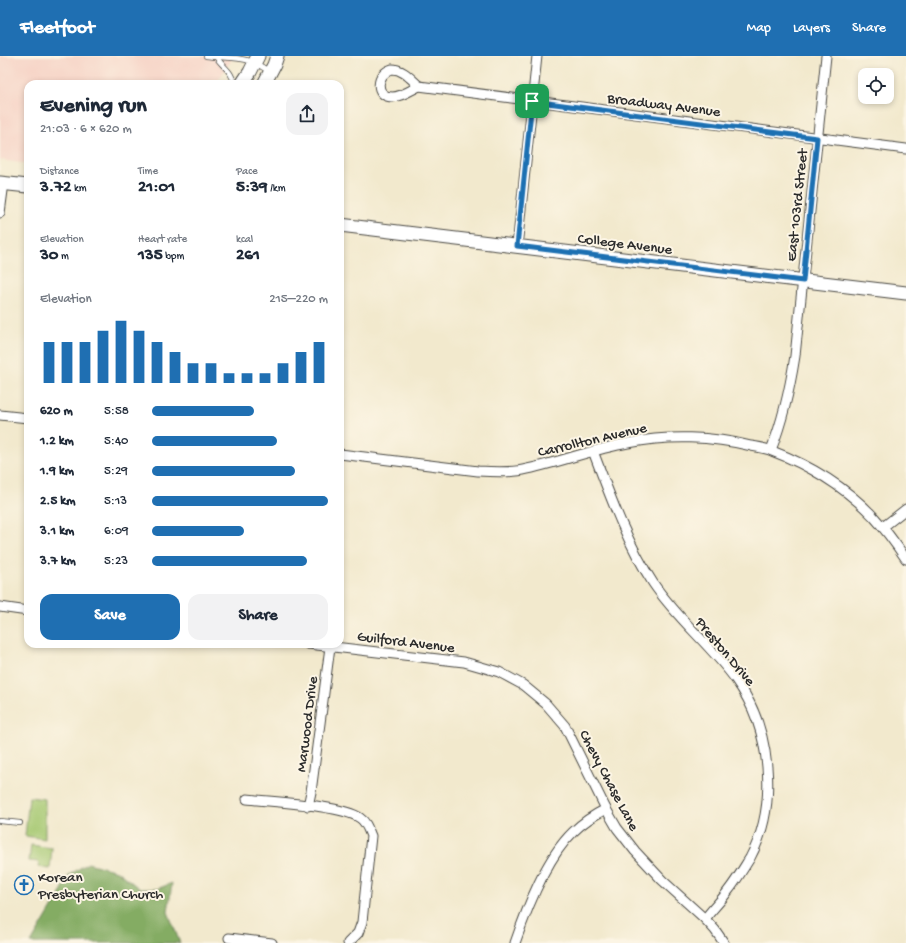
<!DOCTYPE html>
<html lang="en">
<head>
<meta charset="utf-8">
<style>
	body { margin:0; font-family:"Gochi Hand",sans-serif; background:#f2f2f3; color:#1f2937; height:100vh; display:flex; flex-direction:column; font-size:15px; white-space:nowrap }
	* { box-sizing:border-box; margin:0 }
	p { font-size:13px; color:#747a83 }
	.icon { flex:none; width:22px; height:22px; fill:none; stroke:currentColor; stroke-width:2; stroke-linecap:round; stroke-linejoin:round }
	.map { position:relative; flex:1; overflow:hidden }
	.details { position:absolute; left:24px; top:24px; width:320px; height:568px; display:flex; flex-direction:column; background:#fff; border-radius:12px; box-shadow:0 2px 6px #0003 }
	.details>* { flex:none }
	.controls { position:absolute; left:858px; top:12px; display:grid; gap:8px }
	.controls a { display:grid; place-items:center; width:36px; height:36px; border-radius:8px; background:#fff; box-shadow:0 2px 6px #0003; font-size:20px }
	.pin { position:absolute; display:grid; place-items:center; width:34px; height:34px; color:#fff; margin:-17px; border-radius:8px; box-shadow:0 2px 6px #0006 }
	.round { display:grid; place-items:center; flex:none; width:42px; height:42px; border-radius:12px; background:#f2f2f3 }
	.headline { display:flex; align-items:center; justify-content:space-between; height:68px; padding:0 16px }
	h1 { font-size:22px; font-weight:700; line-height:30px }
	.metrics { display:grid; grid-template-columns:repeat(3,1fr); gap:6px; height:68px; padding:4px 16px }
	.metrics div { display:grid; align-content:center }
	.metrics b { font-size:17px; font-weight:700 }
	.metrics small { font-size:11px; font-weight:400 }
	.metrics p { font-size:11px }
	.chart { height:112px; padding:8px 16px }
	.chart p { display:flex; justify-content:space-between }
	.chart svg { width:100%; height:72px; margin-top:4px; stroke:#1f6fb2; stroke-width:6 }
	.button { display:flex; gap:8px; margin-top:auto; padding:8px 16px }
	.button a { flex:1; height:46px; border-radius:12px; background:#1f6fb2; color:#fff; font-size:16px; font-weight:700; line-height:46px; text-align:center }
	.button a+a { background:#f2f2f3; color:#1f2937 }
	ul { padding:0 16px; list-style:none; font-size:13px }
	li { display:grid; grid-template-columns:64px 48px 1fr; align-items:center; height:30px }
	li i { height:10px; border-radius:5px; background:#1f6fb2 }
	header { display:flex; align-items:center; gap:24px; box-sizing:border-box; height:56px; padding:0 20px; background:#1f6fb2; color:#fff }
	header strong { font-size:19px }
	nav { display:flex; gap:22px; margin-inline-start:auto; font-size:14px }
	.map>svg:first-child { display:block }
	.built { fill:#f6d2c5 }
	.green { fill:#a5c871; stroke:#687a4e }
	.forest { fill:#84ac63; stroke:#586c47 }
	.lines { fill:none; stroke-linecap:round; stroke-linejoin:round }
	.service-casing { stroke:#494843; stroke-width:6 }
	.minor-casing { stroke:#494843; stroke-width:11 }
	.secondary-casing { stroke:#494843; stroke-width:15 }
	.service { stroke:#fff; stroke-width:4.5 }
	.minor { stroke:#fff; stroke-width:9 }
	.secondary { stroke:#fff; stroke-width:13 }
	.route-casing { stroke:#fff; stroke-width:8 }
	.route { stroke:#1f6fb2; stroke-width:5 }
	.labels { text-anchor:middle; stroke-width:4; stroke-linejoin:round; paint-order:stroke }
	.street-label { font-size:15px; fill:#2b2b2b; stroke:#fcf5e5 }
	.poi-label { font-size:15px; fill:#2b2b2b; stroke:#fcf5e5; text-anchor:start }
</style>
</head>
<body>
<header>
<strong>Fleetfoot</strong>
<nav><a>Map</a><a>Layers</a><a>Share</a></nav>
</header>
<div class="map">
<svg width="906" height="887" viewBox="0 0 906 887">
	<rect width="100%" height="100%" fill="#fcf5e5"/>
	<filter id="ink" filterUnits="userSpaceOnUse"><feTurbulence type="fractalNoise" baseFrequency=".025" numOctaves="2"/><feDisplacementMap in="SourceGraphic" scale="8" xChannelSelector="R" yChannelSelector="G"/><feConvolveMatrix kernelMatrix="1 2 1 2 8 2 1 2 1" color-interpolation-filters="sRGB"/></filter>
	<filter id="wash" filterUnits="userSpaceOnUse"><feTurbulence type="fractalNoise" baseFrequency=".012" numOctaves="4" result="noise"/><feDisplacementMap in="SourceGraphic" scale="16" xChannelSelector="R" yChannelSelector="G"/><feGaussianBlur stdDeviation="0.9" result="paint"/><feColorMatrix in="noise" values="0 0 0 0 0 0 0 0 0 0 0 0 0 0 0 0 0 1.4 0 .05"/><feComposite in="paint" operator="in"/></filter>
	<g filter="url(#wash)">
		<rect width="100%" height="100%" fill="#f2e9cd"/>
		<polygon class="built" points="0,0 234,0 216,28 28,28 28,108 0,104"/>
		<g class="green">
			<polygon points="29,741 45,743 45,783 25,780"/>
			<polygon points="31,789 52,792 50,813 38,811 39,806 29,805"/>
		</g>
		<polygon class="forest" points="88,807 117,815 140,833 157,833 172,827 168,856 180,887 31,887 60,838 69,819"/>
	</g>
	<g filter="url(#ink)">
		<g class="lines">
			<defs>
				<g id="service">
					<path d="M206 0C220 2 235 0 250 5 257 7 263 12 269 15"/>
					<path d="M217 2C223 11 233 16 234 28"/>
					<polyline points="0,765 20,767"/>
				</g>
				<g id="minor">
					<path d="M392 13C403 13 411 23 419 30 411 34 401 41 392 41 374 40 376 18 392 13Z"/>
					<polyline points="419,30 906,93"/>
					<polyline points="0,157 4,127"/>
					<polyline points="517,191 537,0"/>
					<polyline points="0,359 28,362"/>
					<path d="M771 394C783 364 790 332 795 300L826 0"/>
					<path d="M593 395C610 440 627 487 653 527 677 563 711 589 736 624 771 673 779 748 750 802 743 813 736 825 728 835 721 845 712 853 705 863"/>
					<path d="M340 398 478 415C493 416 508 417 523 414 558 407 593 393 628 387 668 379 712 380 751 390 758 391 765 392 772 395 809 409 845 431 873 460 885 473 896 488 906 503"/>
					<polyline points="883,471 906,453"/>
					<polyline points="0,551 28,555"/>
					<polyline points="308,588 464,606 499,616 523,629 546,648 565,670 606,753 617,772 635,795 662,824 705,863 715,874 724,887"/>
					<path d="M247 743C271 746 342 749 360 762 366 766 368 773 371 780L362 866 358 877 348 887"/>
					<polyline points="308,750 311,736 330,591"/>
					<polyline points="229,882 272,887"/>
					<path d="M515 887C527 852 546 802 573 776 583 766 594 759 606 753"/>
				</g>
				<g id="secondary">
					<polyline points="242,28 250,16 258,0"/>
					<polyline points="264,28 274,9 277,0"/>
					<polyline points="0,127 28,130"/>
					<polyline points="340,169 906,237"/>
				</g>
			</defs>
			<use href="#service" class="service-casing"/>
			<use href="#minor" class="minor-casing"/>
			<use href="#secondary" class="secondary-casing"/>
			<use href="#service" class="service"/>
			<use href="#minor" class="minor"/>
			<use href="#secondary" class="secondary"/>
		</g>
	</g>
	<g class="lines" filter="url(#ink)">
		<defs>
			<polygon id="route" points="532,45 817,82 803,225 517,190"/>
		</defs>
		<use href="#route" class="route-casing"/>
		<use href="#route" class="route"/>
	</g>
	<defs>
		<symbol id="church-ring" viewBox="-11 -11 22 22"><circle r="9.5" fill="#fcf5e5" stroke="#1f6fb2" stroke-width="1.5"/><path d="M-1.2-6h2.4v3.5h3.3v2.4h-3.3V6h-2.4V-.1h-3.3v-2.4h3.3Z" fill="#1f6fb2"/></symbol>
	</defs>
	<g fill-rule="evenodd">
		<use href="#church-ring" x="13" y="818" width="22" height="22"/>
	</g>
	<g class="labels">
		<g class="street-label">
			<text transform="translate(664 48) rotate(7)" y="5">Broadway Avenue</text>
			<text transform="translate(796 149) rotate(-84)" y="5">East 103rd Street</text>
			<text transform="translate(625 187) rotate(7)" y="5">College Avenue</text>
			<text transform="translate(592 383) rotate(-13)" y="5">Carrollton Avenue</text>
			<text transform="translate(406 585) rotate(7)" y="5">Guilford Avenue</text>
			<text transform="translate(726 595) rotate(50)" y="5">Preston Drive</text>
			<text transform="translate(306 668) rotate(-83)" y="5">Marwood Drive</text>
			<text transform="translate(610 724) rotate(62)" y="5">Chevy Chase Lane</text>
		</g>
		<g class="poi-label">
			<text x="38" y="825">Korean<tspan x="38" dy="17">Presbyterian Church</tspan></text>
		</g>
	</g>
</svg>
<div class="controls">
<a><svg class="icon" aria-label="locate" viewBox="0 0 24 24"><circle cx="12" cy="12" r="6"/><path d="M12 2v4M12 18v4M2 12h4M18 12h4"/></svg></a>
</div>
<div class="pin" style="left:532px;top:45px;background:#1e9e55"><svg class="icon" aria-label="arrive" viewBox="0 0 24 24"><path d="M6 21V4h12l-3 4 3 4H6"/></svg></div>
<section class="details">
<div class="headline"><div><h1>Evening run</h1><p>21:03 · 6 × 620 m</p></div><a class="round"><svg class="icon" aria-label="share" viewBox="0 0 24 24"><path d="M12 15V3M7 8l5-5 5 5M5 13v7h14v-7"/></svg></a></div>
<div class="metrics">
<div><p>Distance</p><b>3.72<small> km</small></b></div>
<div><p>Time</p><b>21:01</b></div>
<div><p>Pace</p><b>5:39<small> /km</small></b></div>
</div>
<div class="metrics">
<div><p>Elevation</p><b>30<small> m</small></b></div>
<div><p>Heart rate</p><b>135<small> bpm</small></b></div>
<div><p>kcal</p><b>261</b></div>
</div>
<div class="chart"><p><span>Elevation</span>215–220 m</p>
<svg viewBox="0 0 160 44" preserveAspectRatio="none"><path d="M5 44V19M15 44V19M25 44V19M35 44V12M45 44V6M55 44V12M65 44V19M75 44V25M85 44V32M95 44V32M105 44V38M115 44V38M125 44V38M135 44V32M145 44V25M155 44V19"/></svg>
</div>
<ul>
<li><b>620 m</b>5:58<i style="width:58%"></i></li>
<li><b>1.2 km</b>5:40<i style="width:71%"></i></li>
<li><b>1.9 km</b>5:29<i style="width:81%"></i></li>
<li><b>2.5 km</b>5:13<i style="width:100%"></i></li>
<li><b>3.1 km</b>6:09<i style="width:52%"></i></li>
<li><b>3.7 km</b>5:23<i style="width:88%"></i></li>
</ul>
<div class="button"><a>Save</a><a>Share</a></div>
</section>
</div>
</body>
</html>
